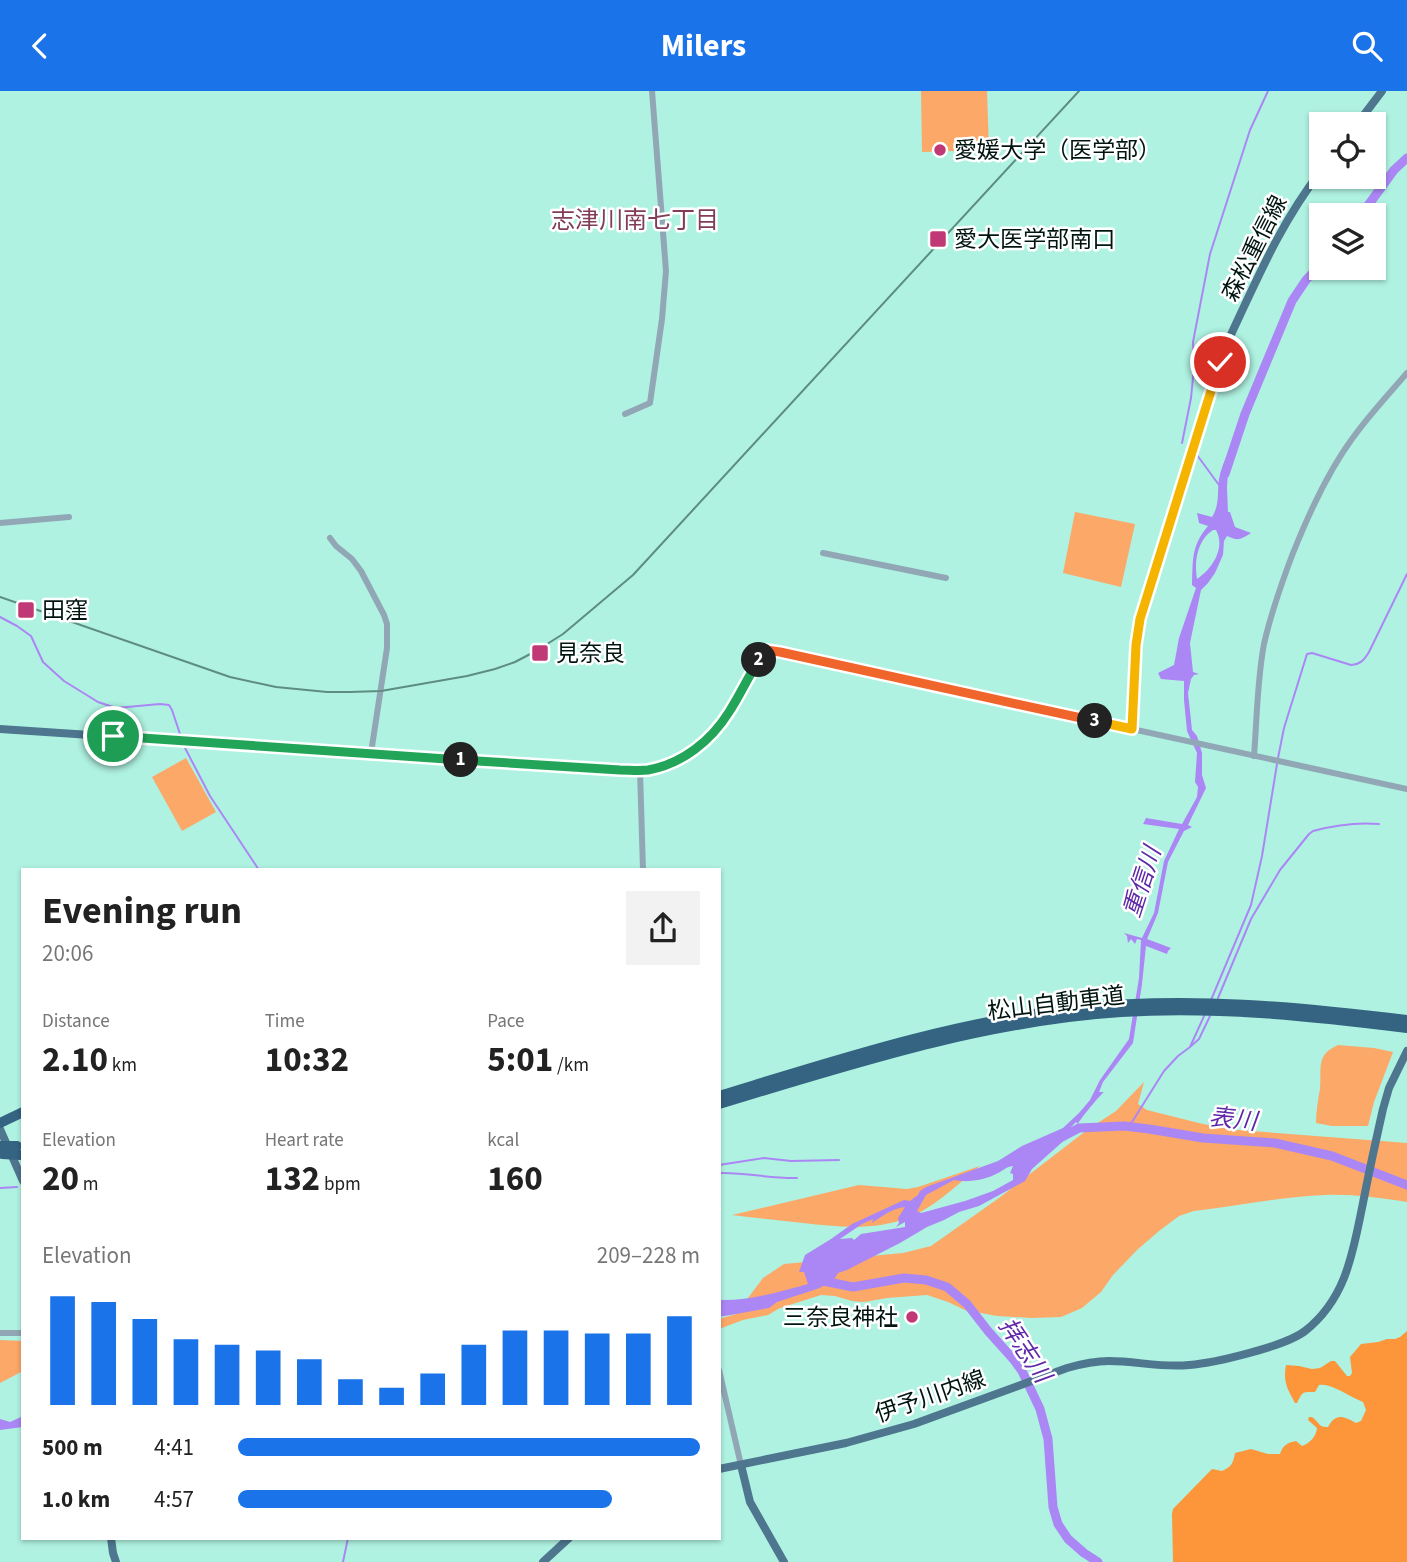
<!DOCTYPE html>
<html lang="en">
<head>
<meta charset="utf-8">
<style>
	body { margin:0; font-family:"Source Sans 3","Noto Sans JP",sans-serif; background:#f2f2f2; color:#222; height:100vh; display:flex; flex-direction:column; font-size:26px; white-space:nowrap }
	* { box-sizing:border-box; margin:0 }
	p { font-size:23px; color:#767676 }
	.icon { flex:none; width:38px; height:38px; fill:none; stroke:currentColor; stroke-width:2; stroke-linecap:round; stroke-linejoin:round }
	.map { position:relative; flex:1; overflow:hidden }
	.side { position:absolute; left:21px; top:777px; width:700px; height:672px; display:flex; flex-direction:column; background:#fff; border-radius:0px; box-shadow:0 2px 5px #0004 }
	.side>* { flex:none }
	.fabs { position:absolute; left:1309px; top:21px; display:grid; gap:14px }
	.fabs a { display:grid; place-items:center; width:77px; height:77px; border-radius:0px; background:#fff; box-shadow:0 2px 5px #0004; font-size:35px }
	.pin { position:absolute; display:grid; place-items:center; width:60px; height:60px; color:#fff; margin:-30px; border:4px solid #fff; border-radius:50%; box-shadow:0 2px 7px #0007 }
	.km { position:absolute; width:35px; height:35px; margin:-18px; border-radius:50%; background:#222; color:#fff; font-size:19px; line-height:35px; text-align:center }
	.round { display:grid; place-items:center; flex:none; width:74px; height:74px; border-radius:0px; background:#f2f2f2 }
	.headline { display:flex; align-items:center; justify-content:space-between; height:119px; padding:0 21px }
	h1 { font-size:38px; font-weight:700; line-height:52px }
	.figures { display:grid; grid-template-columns:repeat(3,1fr); gap:10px; height:119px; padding:7px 21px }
	.figures div { display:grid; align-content:center }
	.figures b { font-size:35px; font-weight:700 }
	.figures small { font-size:19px; font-weight:400 }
	.figures p { font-size:19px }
	.chart { height:196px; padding:14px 21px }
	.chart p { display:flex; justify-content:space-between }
	.chart svg { width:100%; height:126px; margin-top:7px; stroke:#1a73e8; stroke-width:6 }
	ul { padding:0 21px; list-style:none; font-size:23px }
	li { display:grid; grid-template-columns:112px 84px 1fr; align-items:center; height:52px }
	li i { height:18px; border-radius:9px; background:#1a73e8 }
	header { display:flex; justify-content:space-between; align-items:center; height:91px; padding:0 21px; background:#1a73e8; color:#fff; font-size:32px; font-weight:700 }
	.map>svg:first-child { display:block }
	.green { fill:#fca868 }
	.forest { fill:#fd953b }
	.water { fill:#ab87f5; fill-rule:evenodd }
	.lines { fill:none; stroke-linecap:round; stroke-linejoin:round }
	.stream { stroke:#ab87f5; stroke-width:2 }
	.river { stroke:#ab87f5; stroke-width:9 }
	.minor { stroke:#92a7b6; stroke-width:6 }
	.major { stroke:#4e768f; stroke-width:8 }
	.highway { stroke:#346481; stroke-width:10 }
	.rail { stroke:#5e8c81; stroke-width:2 }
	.highway-bridge { stroke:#346481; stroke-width:10 }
	.split-1-casing { stroke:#fff; stroke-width:14 }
	.split-2-casing { stroke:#fff; stroke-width:14 }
	.split-3-casing { stroke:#fff; stroke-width:14 }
	.split-4-casing { stroke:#fff; stroke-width:14 }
	.split-1 { stroke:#22a559; stroke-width:9 }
	.split-2 { stroke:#22a559; stroke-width:9 }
	.split-3 { stroke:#f0652b; stroke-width:9 }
	.split-4 { stroke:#f5b400; stroke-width:9 }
	.poi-dot { fill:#c03875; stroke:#fff; stroke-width:2.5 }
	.labels { text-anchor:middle; stroke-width:5; stroke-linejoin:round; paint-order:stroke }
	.poi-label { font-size:23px; fill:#001510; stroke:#fff; text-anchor:start }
	.street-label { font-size:23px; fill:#001510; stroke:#fff }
	.neighbourhood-label { font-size:24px; fill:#813c57; stroke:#fff }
	.water-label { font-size:24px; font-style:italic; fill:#5f28a8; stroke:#fff }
</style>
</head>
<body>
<header><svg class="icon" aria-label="back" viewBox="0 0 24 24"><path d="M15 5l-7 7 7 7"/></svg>Milers<svg class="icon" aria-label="search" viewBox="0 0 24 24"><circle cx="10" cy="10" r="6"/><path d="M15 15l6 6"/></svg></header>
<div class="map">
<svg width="1407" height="1471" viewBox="0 0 1407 1471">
	<rect width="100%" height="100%" fill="#aff2e1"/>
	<g class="green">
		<polygon points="921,0 987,0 989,59 922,61"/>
		<polygon points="1075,421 1135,433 1121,496 1063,482"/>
		<polygon points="186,667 216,721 182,740 152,686"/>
		<path d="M1338 954 1374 957 1393 961 1374 1011 1368 1035H1332L1316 1032C1316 1021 1318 1009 1320 998 1322 978 1315 964 1338 954Z"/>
		<path d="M1144 991 1138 1013 1147 1019 1203 1033 1238 1039 1407 1052V1111C1380 1107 1352 1103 1325 1104 1281 1106 1237 1115 1194 1120L1179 1125 1159 1140 1137 1159 1113 1184 1101 1201 1082 1217 1061 1226 1032 1227 997 1225 965 1219 948 1211 927 1204 887 1207 864 1211 852 1210 835 1205 821 1204 780 1217 768 1224 743 1229 719 1238V1228L736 1223 763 1187 784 1173 903 1162 931 1155 999 1107 1087 1039 1116 1020Z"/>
		<path d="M980 1075C961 1091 933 1117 910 1126 875 1140 839 1136 803 1132 779 1129 756 1127 732 1124L859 1094 907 1098 918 1096Z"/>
		<polygon points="0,1249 23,1250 23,1280 0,1292"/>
	</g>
	<path class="forest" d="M1407 1240V1471H1173L1172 1423 1173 1418 1212 1378 1222 1380C1231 1376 1233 1373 1235 1362L1251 1358 1268 1363H1280C1283 1354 1287 1352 1296 1350L1302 1355C1310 1352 1316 1346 1317 1337L1308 1329 1309 1326H1312C1319 1331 1319 1337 1328 1336 1336 1322 1343 1325 1356 1332L1361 1330 1366 1319 1363 1311C1349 1306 1332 1292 1319 1294L1315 1301C1302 1301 1303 1300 1297 1312H1295C1287 1297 1283 1291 1286 1274L1299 1275 1312 1278 1320 1277 1331 1270H1335L1347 1285H1350L1352 1282 1350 1266 1361 1253 1378 1251 1387 1248H1395L1400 1246Z"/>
	<g class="water">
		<path d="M1229 361 1227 397 1228 421H1230L1235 436 1251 442C1240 449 1238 450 1227 445L1224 450 1223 464 1215 482 1208 492 1201 499 1190 552 1193 581 1199 583 1194 584 1191 588 1188 602 1192 639 1197 645 1202 662V684L1206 697 1188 734 1192 736 1184 740 1168 771 1158 822 1147 848 1171 857 1168 860 1167 863 1146 855 1142 893 1133 952 1103 991 1099 1001H1104C1100 1004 1080 1028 1078 1033L1076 1031 1071 1036 1068 1046 1032 1078 1025 1090 979 1115 959 1121 944 1129 927 1136 900 1152 847 1179 838 1182 835 1187 820 1197 777 1211 769 1217 719 1226V1209C750 1210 778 1201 808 1193L804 1181H799L805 1164 831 1148 852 1133 904 1109 910 1110 918 1104 920 1100 926 1096 998 1070 1022 1055 1063 1037 1079 1022 1090 1009 1100 989 1129 948 1139 887 1141 849 1137 848 1135 853 1131 848 1128 852 1127 845 1124 842 1142 847 1154 822 1164 770 1179 738 1143 733 1146 727 1182 733 1197 706 1198 696 1195 691 1197 662 1187 640 1184 609V590L1161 588 1158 582 1174 574 1179 547 1196 497 1192 494C1193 469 1191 455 1208 435L1199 432 1197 422 1212 426C1220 413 1217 402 1219 388 1221 378 1224 370 1229 361ZM1213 439H1216C1226 457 1212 478 1197 488 1194 471 1197 449 1213 439ZM1013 1075 1010 1082 1013 1083V1089L993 1100 965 1110 921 1122 917 1120 926 1104 954 1089C967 1092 986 1089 998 1082 1004 1079 1006 1076 1013 1075ZM905 1116 898 1127 899 1132 896 1136 905 1131V1136L861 1143 854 1149 852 1147 840 1148 862 1133 873 1128 872 1132C882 1125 893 1117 905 1116Z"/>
		<polygon points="23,1325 23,1336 0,1339 0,1328 10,1331"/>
	</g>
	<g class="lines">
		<g class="stream">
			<polyline points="1182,352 1191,307 1194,276 1193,251 1210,163 1250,39 1268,0"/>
			<polyline points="1197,364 1219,394"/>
			<polyline points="0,526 17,535 31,545 43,571 64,590 98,611 116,617 160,613 169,614 172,619 181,646"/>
			<polyline points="184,655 210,705 259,779"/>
			<path d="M1278 667 1284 637 1307 563 1312 562 1351 574C1361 573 1364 569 1369 561L1407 483"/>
			<path d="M1218 907 1251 828 1280 779 1309 743 1313 740C1335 734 1356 731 1379 733"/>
			<polyline points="1211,909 1251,814 1262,765 1277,673"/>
			<polyline points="1191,955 1199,948 1210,925"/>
			<polyline points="1124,1035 1132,1031 1164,980 1178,965 1190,956 1205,923"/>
			<polyline points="719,1074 764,1067 791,1070 839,1069"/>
			<path d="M719 1082C746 1081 771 1088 797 1087"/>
			<polyline points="0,1097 17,1096"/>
			<polyline points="343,1471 348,1447"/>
		</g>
		<g class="river">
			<polyline points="1361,124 1394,79 1407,67"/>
			<polyline points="1225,383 1245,323 1292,210 1306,189 1321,173"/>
			<polyline points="1062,1046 1079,1037 1124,1035 1149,1038 1203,1047 1275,1052 1332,1065 1407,1094"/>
			<polyline points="818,1189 853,1196 904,1187 926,1189 947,1196 967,1213 988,1240 1014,1269 1022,1280 1040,1318 1048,1348 1053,1416 1058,1433 1068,1448 1084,1462 1098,1471"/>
		</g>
		<g class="minor">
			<polyline points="625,323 650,312 662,228 666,180 652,0"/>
			<polyline points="0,432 69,426"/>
			<polyline points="330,447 336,455 352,468 361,480 384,524 387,533 387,557 371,662"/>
			<polyline points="823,462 946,487"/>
			<polyline points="1132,638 1407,698"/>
			<path d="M1254 665C1257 628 1257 590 1264 553 1271 522 1282 491 1293 462 1309 422 1327 382 1352 348 1369 324 1388 304 1407 282"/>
			<polyline points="640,680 643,779"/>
			<polyline points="0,1242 23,1242"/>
			<polyline points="719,1279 741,1374"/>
		</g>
		<g class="major">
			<polyline points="1357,33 1382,0"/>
			<path d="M0 638 620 679C707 682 728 622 766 559L1132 638 1136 554 1140 528 1220 271 1227 252C1255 193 1280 132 1321 80"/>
			<polyline points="0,1038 23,1090"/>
			<polyline points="741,1374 750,1411 784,1471"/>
			<path d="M719 1378 846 1352 914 1333 1067 1277C1081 1273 1095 1270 1109 1270 1136 1270 1162 1277 1189 1274 1215 1272 1286 1255 1305 1240 1347 1207 1353 1160 1363 1112 1369 1081 1376 1049 1383 1018L1389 997 1407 960"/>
			<polyline points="111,1447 113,1462 116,1471"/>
			<polyline points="543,1471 569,1447"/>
		</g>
		<g class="highway">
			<path d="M719 1005C837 969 955 930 1079 917 1189 905 1298 916 1407 929"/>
			<path d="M719 1013C851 973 983 930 1121 921 1217 915 1312 925 1407 937"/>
			<polyline points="0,1032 23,1021"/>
		</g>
		<polyline class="rail" points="0,506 230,586 276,596 327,601 350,601 381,600 467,585 495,578 515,571 536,560 563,543 633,484 1079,0"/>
		<g class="highway-bridge">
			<polyline points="0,1055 17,1055"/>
			<polyline points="2,1063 21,1064"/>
		</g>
	</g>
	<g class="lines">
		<defs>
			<polyline id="split-1" points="113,645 461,669"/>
			<path id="split-2" d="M461 669 620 679C629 679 639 680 648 679 682 673 711 650 729 621 740 604 748 586 759 569"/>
			<path id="split-3" d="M759 569 766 559 780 561C885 585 990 607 1095 630"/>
			<polyline id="split-4" points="1095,630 1132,638 1136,554 1140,528 1220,271"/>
		</defs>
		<use href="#split-1" class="split-1-casing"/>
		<use href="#split-2" class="split-2-casing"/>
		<use href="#split-3" class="split-3-casing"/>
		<use href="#split-4" class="split-4-casing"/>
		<use href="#split-1" class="split-1"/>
		<use href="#split-2" class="split-2"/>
		<use href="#split-3" class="split-3"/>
		<use href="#split-4" class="split-4"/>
	</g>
	<g class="poi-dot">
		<circle cx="940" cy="59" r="7"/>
		<rect x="929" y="139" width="18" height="18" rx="3.5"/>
		<rect x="17" y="510" width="18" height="18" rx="3.5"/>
		<rect x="531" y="553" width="18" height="18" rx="3.5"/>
		<circle cx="912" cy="1226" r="7"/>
	</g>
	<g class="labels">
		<g class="poi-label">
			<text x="954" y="67">愛媛大学（医学部）</text>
			<text x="954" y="156">愛大医学部南口</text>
			<text x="42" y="527">田窪</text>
			<text x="556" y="570">見奈良</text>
			<text x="898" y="1234" text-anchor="end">三奈良神社</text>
		</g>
		<g class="street-label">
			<text transform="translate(1254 157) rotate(-63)" y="8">森松重信線</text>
			<text transform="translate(1056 912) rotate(-7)" y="8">松山自動車道</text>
			<text transform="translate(930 1305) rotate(-19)" y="8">伊予川内線</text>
		</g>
		<g class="neighbourhood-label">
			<text x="635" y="137">志津川南七丁目</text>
		</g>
		<g class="water-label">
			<text transform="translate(1142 791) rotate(-72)" y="8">重信川</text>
			<text transform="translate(1233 1028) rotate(6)" y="8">表川</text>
			<text transform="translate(1025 1259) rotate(56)" y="8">拝志川</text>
		</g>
	</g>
</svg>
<div class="fabs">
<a><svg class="icon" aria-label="locate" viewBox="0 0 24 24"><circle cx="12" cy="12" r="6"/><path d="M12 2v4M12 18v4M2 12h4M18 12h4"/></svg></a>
<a><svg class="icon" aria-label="layers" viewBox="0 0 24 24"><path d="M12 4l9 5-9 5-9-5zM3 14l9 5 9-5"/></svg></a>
</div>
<div class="pin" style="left:113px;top:645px;background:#1e9e55"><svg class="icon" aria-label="arrive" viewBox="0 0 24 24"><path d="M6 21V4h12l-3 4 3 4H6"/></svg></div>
<div class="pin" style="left:1220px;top:271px;background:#d93025"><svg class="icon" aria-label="check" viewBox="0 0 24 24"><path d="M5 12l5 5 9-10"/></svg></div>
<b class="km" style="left:461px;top:669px">1</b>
<b class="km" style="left:759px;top:569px">2</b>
<b class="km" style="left:1095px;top:630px">3</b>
<section class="side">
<div class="headline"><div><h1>Evening run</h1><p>20:06</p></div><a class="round"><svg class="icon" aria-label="share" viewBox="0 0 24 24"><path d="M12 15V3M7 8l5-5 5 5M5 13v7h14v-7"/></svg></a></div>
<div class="figures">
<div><p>Distance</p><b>2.10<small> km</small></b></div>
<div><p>Time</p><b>10:32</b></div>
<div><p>Pace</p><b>5:01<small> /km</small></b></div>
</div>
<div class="figures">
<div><p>Elevation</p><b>20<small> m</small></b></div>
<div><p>Heart rate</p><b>132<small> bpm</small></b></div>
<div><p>kcal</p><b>160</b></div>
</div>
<div class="chart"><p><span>Elevation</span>209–228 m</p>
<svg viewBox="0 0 160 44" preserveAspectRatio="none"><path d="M5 44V6M15 44V8M25 44V14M35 44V21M45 44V23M55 44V25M65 44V28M75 44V35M85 44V38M95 44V33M105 44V23M115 44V18M125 44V18M135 44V19M145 44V19M155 44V13"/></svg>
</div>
<ul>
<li><b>500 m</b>4:41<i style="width:100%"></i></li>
<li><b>1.0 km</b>4:57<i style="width:81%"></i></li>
</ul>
</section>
</div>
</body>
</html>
